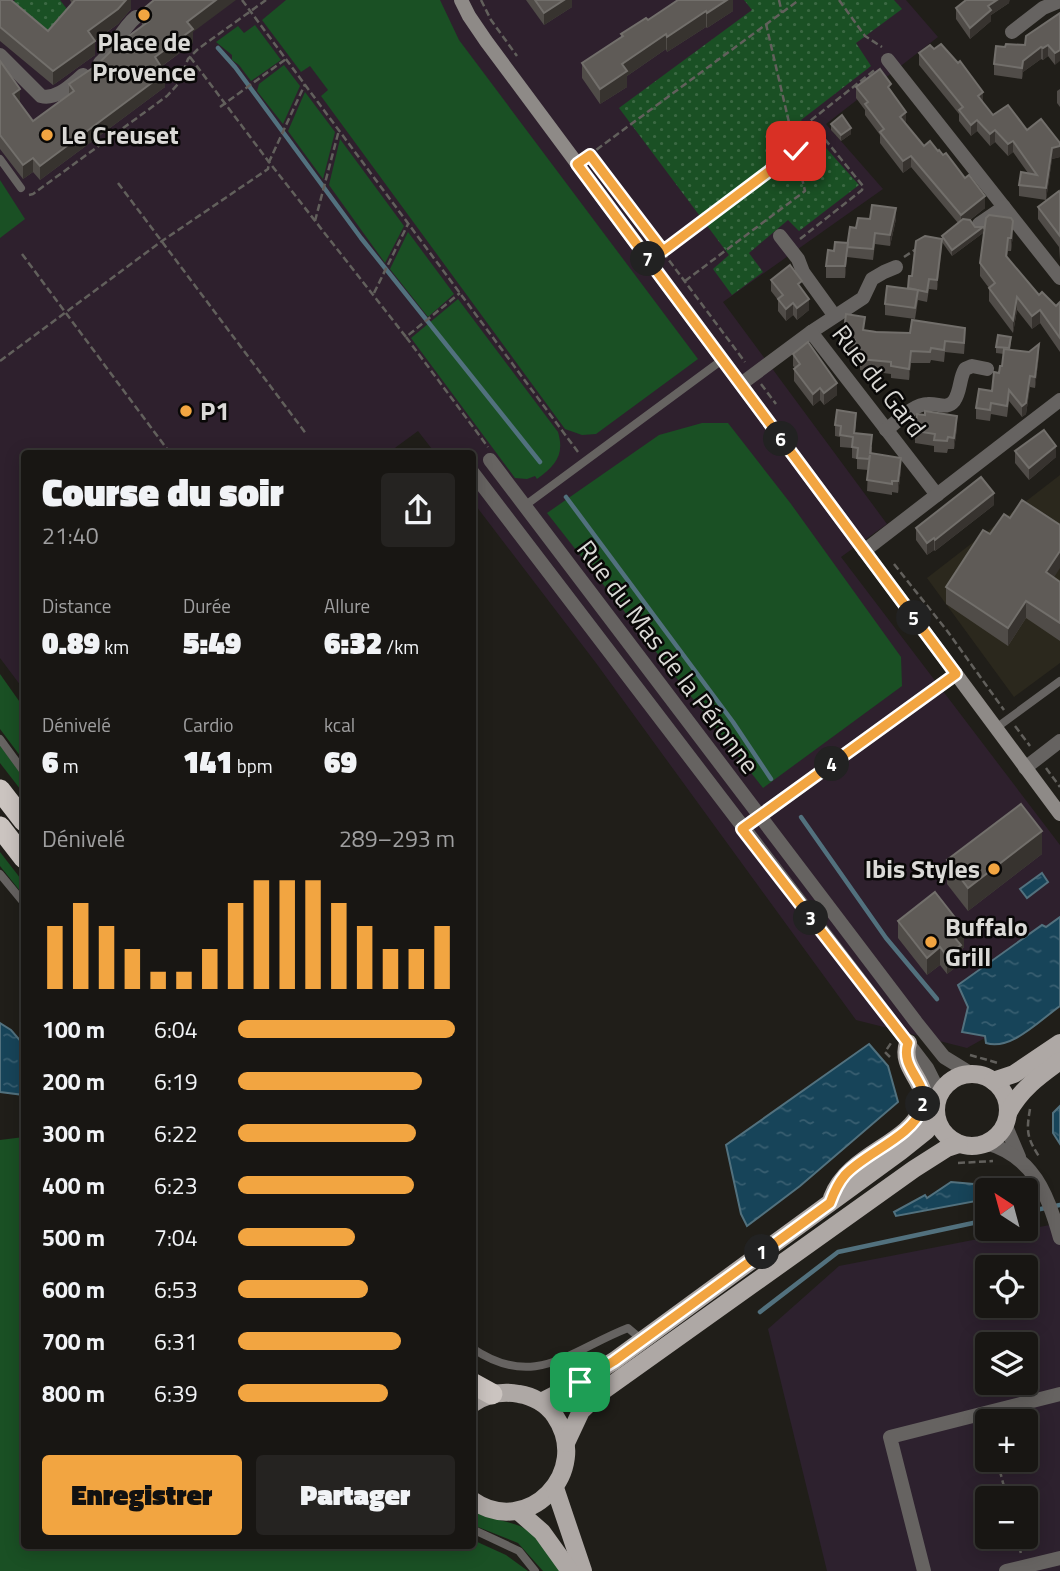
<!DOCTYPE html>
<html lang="fr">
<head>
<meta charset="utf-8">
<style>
	body { margin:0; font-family:"Titillium Web",sans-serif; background:#252321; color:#f1f3f6; height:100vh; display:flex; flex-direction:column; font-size:26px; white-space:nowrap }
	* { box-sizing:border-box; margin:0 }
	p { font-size:23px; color:#9f9fa0 }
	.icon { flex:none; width:38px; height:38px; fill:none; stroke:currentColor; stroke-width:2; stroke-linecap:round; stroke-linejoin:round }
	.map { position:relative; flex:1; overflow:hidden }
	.panel { position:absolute; left:21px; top:450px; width:455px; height:1099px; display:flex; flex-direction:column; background:#181613; border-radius:7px; box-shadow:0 4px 18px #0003,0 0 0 2px #363533 }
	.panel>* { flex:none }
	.needle { width:46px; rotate:324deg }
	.fabs { position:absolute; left:975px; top:1178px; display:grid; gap:14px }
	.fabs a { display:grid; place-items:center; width:63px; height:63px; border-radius:7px; background:#181613; box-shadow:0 4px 18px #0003,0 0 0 2px #363533; font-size:35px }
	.pin { position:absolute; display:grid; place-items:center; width:60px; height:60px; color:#fff; margin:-30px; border-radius:14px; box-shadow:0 4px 10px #0006 }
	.km { position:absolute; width:35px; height:35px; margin:-18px; border-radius:50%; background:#222; color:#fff; font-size:19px; line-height:35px; text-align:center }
	.round { display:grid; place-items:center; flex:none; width:74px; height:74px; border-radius:7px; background:#252321 }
	.head { display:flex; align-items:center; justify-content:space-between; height:119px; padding:0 21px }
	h1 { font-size:38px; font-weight:800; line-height:52px }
	.stats { display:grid; grid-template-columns:repeat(3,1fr); gap:10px; height:119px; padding:7px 21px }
	.stats div { display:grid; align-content:center }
	.stats b { font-size:30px; font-weight:800 }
	.stats small { font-size:19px; font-weight:400 }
	.stats p { font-size:19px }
	.chart { height:196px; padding:14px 21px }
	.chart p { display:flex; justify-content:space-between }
	.chart svg { width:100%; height:126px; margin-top:7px; stroke:#f2a541; stroke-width:6 }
	.primary-button { display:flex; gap:14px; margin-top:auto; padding:14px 21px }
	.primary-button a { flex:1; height:80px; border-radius:7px; background:#f2a541; color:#111; font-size:28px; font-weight:800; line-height:80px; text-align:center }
	.primary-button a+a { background:#252321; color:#f1f3f6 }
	ul { padding:0 21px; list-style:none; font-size:23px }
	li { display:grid; grid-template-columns:112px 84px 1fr; align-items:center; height:52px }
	li i { height:18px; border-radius:9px; background:#f2a541 }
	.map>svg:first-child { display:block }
	.commercial { fill:#2e202d }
	.industrial { fill:#2d212e; fill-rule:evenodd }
	.built { fill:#2b281d }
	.green { fill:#1a5024 }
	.park { fill:url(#park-dots) }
	.water { fill:url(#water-ripples); stroke:#52717e; stroke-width:2 }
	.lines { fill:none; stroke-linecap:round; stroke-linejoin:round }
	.stream { stroke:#52717e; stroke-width:4.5 }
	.path { stroke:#62605c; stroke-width:2.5; stroke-dasharray:7 3.5; stroke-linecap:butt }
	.lane { stroke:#666361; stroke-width:8 }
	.street { stroke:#666361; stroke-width:14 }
	.secondary { stroke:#8e8a87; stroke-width:14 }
	.primary { stroke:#aea8a5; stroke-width:18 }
	.highway { stroke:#cbc4c0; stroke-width:21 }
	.wall { fill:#504c48 }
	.shaded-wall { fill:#37332f }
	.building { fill:#5f5b57; stroke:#726f6b; stroke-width:2 }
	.route-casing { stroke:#fff; stroke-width:14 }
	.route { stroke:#f2a541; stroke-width:9 }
	.poi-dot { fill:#f2a541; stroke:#090807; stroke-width:2.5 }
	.labels { text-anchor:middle; stroke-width:5; stroke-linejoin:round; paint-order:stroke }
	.poi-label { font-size:26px; font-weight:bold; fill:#dad9d6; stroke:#090807; text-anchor:start }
	.street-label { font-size:26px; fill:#dad9d6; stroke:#090807 }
</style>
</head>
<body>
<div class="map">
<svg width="1060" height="1571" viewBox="0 0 1060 1571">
	<defs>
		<pattern id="park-dots" width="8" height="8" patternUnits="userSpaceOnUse" patternTransform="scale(1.75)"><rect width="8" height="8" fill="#1a5024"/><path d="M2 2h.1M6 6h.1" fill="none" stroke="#3b6943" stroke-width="1.8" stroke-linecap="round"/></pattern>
		<pattern id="water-ripples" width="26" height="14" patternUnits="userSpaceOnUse" patternTransform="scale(1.75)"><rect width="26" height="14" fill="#174459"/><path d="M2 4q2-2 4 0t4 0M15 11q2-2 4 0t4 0" fill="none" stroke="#385e70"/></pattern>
	</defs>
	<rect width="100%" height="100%" fill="#201e19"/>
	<polygon class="commercial" points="0,0 906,0 938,37 826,124 883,189 723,302 887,524 841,557 1060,845 1060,996 967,1048 856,1020 596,663 473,502 472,453 435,453 418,431 388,453 24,453 24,690 0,658"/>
	<path class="industrial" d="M1060 1223V1571H827L768 1329 839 1266ZM987 1267H1026V1306H987ZM987 1344H1026V1382H987ZM987 1421H1026V1460H987ZM987 1498H1026V1536H987Z"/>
	<polygon class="built" points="1060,475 1060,663 1014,697 927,578"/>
	<g class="green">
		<polygon points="286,0 440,0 459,40 698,359 596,434 582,435 565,429 321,96 328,90 310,66 301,72 262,20"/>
		<polygon points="255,25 281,60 251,81 239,65 232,60 232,55 216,42 238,26 244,33"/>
		<polygon points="284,65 300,86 283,124 257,91 259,84"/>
		<polygon points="305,92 335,132 323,179 288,131"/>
		<polygon points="340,139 404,226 385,263 329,185"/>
		<polygon points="0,180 25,219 0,238"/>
		<polygon points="408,232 454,294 428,317 390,269"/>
		<path d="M458 299 558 432C565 455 555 466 537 479L535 476 527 479 515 478 411 338Z"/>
		<polygon points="702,423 728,423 791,504 901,657 902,686 763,788 547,513 659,435"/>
		<polygon points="0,674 24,708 24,761 0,729"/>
		<polygon points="0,745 24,778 24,794 0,763"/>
		<polygon points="0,852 24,883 24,896 0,866"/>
		<polygon points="24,1137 24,1545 472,1545 473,1540 506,1555 528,1571 0,1571 0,1140"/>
		<path d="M472 1511C488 1519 504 1520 520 1526 538 1534 549 1556 560 1571H543L518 1543 473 1525Z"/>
	</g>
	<g class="park">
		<polygon points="15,0 60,0 73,17 48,46 6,10"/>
		<polygon points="744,0 894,0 902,9 856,43 871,66 801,120 859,185 799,231 788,220 749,253 763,272 732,295 713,269 729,255 619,108 752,10"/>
	</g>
	<g class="water">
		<polygon points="1042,873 1048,882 1027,898 1020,889"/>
		<path d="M1060 917V1006C1040 1020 1011 1051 986 1043L985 1036 962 1032 968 1007 958 985 1042 925 1046 927Z"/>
		<polygon points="0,1023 11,1030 24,1045 24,1095 0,1092"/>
		<polygon points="869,1044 888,1066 898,1102 800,1186 747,1226 741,1214 726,1145"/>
		<polygon points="1060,1106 1060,1144 1053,1133 1053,1113"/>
		<polygon points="951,1182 997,1186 1005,1190 987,1190 987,1199 896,1216 894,1212 925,1195 927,1198"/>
	</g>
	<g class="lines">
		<g class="stream">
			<polyline points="218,48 235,67 361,238 540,462"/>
			<polyline points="566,497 733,722 771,779"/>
			<polyline points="801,817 886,938 937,999"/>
			<polyline points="1026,1212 1060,1205"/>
			<polyline points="760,1312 838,1252 987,1220"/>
		</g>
		<g class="path">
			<polyline points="242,0 578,452"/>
			<polyline points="481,0 491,20 517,56"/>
			<polyline points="779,0 782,13"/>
			<polyline points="839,0 865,36 882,47"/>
			<polyline points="190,57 269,162 406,337 460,293"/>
			<polyline points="220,107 286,59"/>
			<polyline points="588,156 799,0"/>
			<polyline points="600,168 745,362"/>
			<polyline points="118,183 307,435"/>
			<polyline points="29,195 33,194 167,96 178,84 188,59 198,49 266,0"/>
			<polyline points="315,221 339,130"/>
			<polyline points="800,239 862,190 863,186 810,121 876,69"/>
			<polyline points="664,250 796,151"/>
			<polyline points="22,254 170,453"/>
			<polyline points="904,257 916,249"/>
			<polyline points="685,281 805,191 766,24"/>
			<polyline points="374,293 408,224"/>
			<polyline points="406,337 488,447"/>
			<polyline points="0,361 162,241 268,169 269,162 305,84"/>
			<polyline points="761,384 776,404"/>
			<polyline points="894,564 948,632 1004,710"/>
			<polyline points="1015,726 1030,746"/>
			<polyline points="1046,768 1060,787"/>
			<polyline points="970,1055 998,1063"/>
			<polyline points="890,1057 885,1052 891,1043"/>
			<path d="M1030 1109C1026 1132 1027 1138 1040 1158"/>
			<polyline points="958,1163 993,1161"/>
			<polyline points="997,1460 1007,1498"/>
			<polyline points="1017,1536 1021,1554"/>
		</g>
		<g class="lane">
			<polyline points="0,159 21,188"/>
			<polyline points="523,507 722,360"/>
			<polyline points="996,728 1060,681"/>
			<polyline points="0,739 24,772"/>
			<polyline points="0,874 24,903"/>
			<path d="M472 1348C535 1391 571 1350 628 1328L641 1339"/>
			<polyline points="472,1529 519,1551 535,1571"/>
		</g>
		<g class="street">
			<polyline points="1012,32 1043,8 1060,1"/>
			<path d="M0 55 41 96C57 100 71 85 83 75"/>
			<polyline points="888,60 1060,278"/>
			<path d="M100 63C114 50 121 29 136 17"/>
			<polyline points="979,224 1004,207"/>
			<polyline points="780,236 798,259 803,272 834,315"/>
			<polyline points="811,332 863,298 872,279 884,272 896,267"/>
			<polyline points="741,384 811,332 937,495"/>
			<path d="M886 430C897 422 913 404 928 404 938 403 947 410 954 401 961 391 959 379 965 369L972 366 987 369"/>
			<polyline points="490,460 916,1022 944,1057 970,1073"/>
			<polyline points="473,473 927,1068 936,1086 938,1097"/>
			<polyline points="864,551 1060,400"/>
			<polyline points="1025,768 1060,741"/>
			<polyline points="753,821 956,674"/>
			<polyline points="1005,1124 1019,1157"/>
			<path d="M986 1143C1033 1156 1048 1194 1060 1238"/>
			<polyline points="924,1571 890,1437 1060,1394"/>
			<polyline points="1006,1571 1060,1558"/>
		</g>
		<polyline class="secondary" points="461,0 469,16 486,41 1060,814"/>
		<g class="primary">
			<circle cx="972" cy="1110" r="36"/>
			<polyline points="993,1081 1014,1074 1060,1043"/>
			<path d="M1008 1113C1020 1090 1039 1076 1060 1061"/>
			<path d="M832 1198C848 1154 909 1145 922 1108 931 1082 899 1070 908 1043"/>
			<polyline points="541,1402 580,1382 614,1361 901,1151 926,1131 936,1118"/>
			<path d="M472 1404C486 1394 503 1391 519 1394 533 1396 547 1404 555 1416 593 1472 527 1539 472 1500"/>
			<polyline points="566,1443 581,1411 600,1393 914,1169 947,1148 959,1144"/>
			<polyline points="555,1488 583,1571"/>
			<polyline points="518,1511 542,1532 570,1571"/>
		</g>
		<g class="highway">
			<polyline points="0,790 24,821"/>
			<polyline points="0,827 24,858"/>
			<polyline points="472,1383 492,1394"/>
		</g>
	</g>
	<g class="wall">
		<polygon points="0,0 48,31 72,4 70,0 131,0 131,9 118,24 95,41 95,55 53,85 0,41"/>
		<polygon points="526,0 572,0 572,7 544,25"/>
		<polygon points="733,0 733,11 707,28 706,27 667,52 666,49 627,76 627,87 600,104 582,78 582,63 621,37 621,34 648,20"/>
		<polygon points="1009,1 1009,3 991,15 991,21 970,39 956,19 956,8"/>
		<polygon points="141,11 193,32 193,43 161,67 165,87 40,180 33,172 23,179 0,149 0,61 20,103 33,121 69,94 69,84 97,65 142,26"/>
		<polygon points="1060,13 1055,65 1048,56 1043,60 1041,59 1023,72 1022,79 994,75 994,64 1005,47 1025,45"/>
		<polygon points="919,53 983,103 993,115 1060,143 1060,157 1052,159 1046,200 1019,196 1019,185 1028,173 1013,152 1008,156 995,142 990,146 977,131 971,136 959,121 959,114 919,65"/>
		<polygon points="856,87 891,92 906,124 924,146 938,151 985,208 970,220 975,227 983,233 952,256 942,242 937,290 929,289 927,302 918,300 915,319 885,315 885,304 908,288 912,276 942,239 942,236 958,223 911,167 903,173 880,143 880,135 865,115 865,110 856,98"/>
		<polygon points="1060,89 1060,107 1057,103 1057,91"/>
		<polygon points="831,124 851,134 841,141 831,130"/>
		<polygon points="1060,193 1060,260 1059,247 1038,219 1038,207"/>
		<polygon points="870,219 896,219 890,246 875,244 873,260 847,257 845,278 826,278 826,266 834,251 848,243 856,228"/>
		<polygon points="1013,234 1011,251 1008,251 1007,258 1039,295 1056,306 1060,302 1060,352 1040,323 1032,329 1017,310 1013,333 989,301 989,288 980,276 980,263"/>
		<polygon points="771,280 802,289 809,310 797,320 793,315 786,321 778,311 778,300 771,291"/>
		<polygon points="865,330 965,340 964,354 945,352 944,362 931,360 930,363 911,363 909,380 891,378 891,374 860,370 860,362 854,362 854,351 843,349 843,338"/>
		<polygon points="1011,343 1010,350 1039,355 1035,388 1030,387 1026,414 1022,417 1009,401 1007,417 991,414 990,421 976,419 976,408 992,391 1002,366 1004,354 996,353 996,347"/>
		<polygon points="793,354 837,395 824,405 820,400 813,406 794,381 794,369 795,368 793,366"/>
		<polygon points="856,424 855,433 872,447 872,453 901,470 898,493 892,492 892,495 867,491 868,470 857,469 857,459 852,458 852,448 840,447 840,437 835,436 835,425"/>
		<polygon points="957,428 954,449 948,449 947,453 934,452 934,446 915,443 915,431"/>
		<polygon points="1015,451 1056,457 1029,480 1015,463"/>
		<polygon points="994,505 935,551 934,550 927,555 916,540 916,528"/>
		<polygon points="1054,578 1060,582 1060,641 1026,618 1008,646 946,604 946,587"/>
		<polygon points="1042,854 968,911 947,884 947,860"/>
		<polygon points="898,921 964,947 961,950 961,963 947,974 940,965 927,975 898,938"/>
	</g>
	<g class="shaded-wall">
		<polygon points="126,0 131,0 131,9 118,24 88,45 88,31"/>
		<polygon points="216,0 236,0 193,32 193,43 155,71 155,57 187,22"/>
		<polygon points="564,0 572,0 572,7 544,25 544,13"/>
		<polygon points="727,0 733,0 733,11 707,28 707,13"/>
		<polygon points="997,0 1010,0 1009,3 991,15 991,21 970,39 970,28 988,6"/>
		<polygon points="706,11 706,27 667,52 667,37"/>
		<polygon points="666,34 666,49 627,76 627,87 600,104 600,89 622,64"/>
		<polygon points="95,41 95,55 53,85 53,71"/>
		<polygon points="1048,45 1048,56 1043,60 1043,48"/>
		<polygon points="1041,47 1041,59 1023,72 1022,79 1023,61"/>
		<polygon points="1060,50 1060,61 1055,65 1055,53"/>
		<polygon points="165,73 165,87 40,180 40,166"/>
		<polygon points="20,89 20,103 13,94"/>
		<polygon points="983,92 983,103 978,96"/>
		<polygon points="906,112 906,124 900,117"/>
		<polygon points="977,120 977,131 971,136 971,125"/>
		<polygon points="851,128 851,134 841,141 841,135"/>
		<polygon points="995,130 995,142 990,146 990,134"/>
		<polygon points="1013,141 1013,152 1008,156 1008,144"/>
		<polygon points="1060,146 1060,157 1052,159 1046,200 1046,188 1052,148"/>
		<polygon points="911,156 911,167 903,173 903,161"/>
		<polygon points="33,158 33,172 23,179 23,165"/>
		<polygon points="985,196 985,208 961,227 961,215"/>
		<polygon points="896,208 896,219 890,246 890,235"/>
		<polygon points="1013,221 1013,234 1011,251 1011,238"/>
		<polygon points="983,227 983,233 952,256 952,250"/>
		<polygon points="942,239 942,249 937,290 937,280"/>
		<polygon points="848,243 847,257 845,278 845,266"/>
		<polygon points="1017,297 1017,310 1013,333 1013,320"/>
		<polygon points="809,299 809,310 797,320 797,308"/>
		<polygon points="793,303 793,315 786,321 786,309"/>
		<polygon points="1040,310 1040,323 1032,329 1032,316"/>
		<polygon points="1039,344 1039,355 1035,388 1035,377"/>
		<polygon points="911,351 911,363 909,380 909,369"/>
		<polygon points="1030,376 1030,387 1026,414 1022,417 1022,406"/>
		<polygon points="837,383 837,395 824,405 824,393"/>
		<polygon points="820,388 820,400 813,406 813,394"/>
		<polygon points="957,416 957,428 954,449 954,438"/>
		<polygon points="1056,446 1056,457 1029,480 1029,468"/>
		<polygon points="901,458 901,470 898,493 898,481"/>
		<polygon points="994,493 994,505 935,551 935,540"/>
		<polygon points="934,538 934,550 927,555 927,543"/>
		<polygon points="1060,551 1060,568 1046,590 1046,572"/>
		<polygon points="1026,601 1026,618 1008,646 1008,628"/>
		<polygon points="1042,831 1042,854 968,911 968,888"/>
		<polygon points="964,929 964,947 961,950 961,963 947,974 947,956 954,937"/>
		<polygon points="940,947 940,965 927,975 927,958"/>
	</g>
	<g class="building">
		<polygon points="0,0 11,0 48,31 75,0 126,0 118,9 88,31 95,41 53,71 0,27"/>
		<polygon points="154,0 216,0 187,22 193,29 155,57 165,73 40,166 33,158 23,165 0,135 0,61 20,89 13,94 33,121 74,91 69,84 97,65 118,44 149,21 141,11"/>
		<polygon points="535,0 564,0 544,13"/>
		<polygon points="678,0 727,0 707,13 706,11 667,37 666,34 622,64 627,71 600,89 582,63 623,36 621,34 646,18 648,20"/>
		<polygon points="966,0 997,0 988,6 991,10 970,28 956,8"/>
		<polygon points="1060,13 1060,50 1055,53 1048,45 1043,48 1041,47 1023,61 1022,68 994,64 996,46 1005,47 1006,44 1025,45 1026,36"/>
		<polygon points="941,44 958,63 960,61 983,92 978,96 993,115 1008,105 1027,130 1041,119 1060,143 1060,146 1052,148 1046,188 1019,185 1021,172 1037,175 1013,141 1008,144 995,130 990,134 977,120 971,125 959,110 963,107 919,53 930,45 934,49"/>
		<polygon points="880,69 891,84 888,87 906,112 900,117 924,146 930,141 938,151 939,150 943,155 946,153 965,178 969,175 985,196 961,215 911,156 903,161 880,132 884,129 865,104 868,102 856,87"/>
		<polygon points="842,115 851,128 841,135 831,124"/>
		<polygon points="1059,191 1060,193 1060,236 1038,207"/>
		<polygon points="872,205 896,208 890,235 875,233 873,249 847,247 850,227 856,228 858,218 870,219"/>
		<polygon points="989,215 1011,218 1013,221 1011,238 1008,238 1006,256 1039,295 1042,292 1056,306 1060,302 1060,338 1040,310 1032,316 1017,297 1013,320 989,288 995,283 980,263 986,218"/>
		<polygon points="963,219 970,220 975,227 983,227 952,250 942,236"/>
		<polygon points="925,236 942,239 937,280 929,279 927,292 908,288 909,276 912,276 916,241"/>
		<polygon points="835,242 848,243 845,266 826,266 828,250 834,251"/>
		<polygon points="790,265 802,281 798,284 809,299 797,308 793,303 786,309 778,299 783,295 771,280"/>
		<polygon points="887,286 918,290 915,308 885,304"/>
		<polygon points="846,314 865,317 863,330 876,332 910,333 912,320 965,328 964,343 945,341 944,350 931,348 930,352 911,351 909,369 891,366 891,362 860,359 861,351 854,350 855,340 843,338"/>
		<polygon points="998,335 1011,337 1009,348 996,347"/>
		<polygon points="808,342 837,383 824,393 820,388 813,394 794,369 800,364 793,354"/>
		<polygon points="1039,344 1035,377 1030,376 1026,403 1022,406 1009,390 1007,406 991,403 990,410 976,408 979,389 992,391 994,372 999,373 1000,366 1002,366 1004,349 1029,352"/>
		<polygon points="837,410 856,413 854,433 872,435 870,453 901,458 898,481 892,481 892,484 867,480 870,455 869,459 857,458 858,448 852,447 853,437 840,435 841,426 835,425"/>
		<polygon points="925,411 957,416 954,438 948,437 947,441 934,440 935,434 915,431 917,414 925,415"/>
		<polygon points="1044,430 1056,446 1029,468 1015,451"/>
		<polygon points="981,477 994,493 935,540 934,538 927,543 916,528"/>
		<polygon points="1022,500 1060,525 1060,551 1046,572 1060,582 1060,623 1026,601 1008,628 946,587 983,530 990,534 1004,514 1010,518"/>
		<polygon points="1021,804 1042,831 968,888 947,860"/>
		<polygon points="935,892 964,929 954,937 961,945 947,956 940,947 927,958 898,921"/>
	</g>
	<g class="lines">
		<defs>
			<path id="route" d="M580 1382 614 1361 830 1203C834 1192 838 1183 845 1175 866 1152 912 1137 922 1108 931 1082 899 1070 908 1043L742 829 956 674 577 164 590 155 663 251 796 151"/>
		</defs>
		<use href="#route" class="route-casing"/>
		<use href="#route" class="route"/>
	</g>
	<g class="poi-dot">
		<circle cx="144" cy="15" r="7"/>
		<circle cx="47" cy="135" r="7"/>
		<circle cx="186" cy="411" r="7"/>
		<circle cx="994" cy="869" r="7"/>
		<circle cx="931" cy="942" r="7"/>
	</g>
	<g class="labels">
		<g class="poi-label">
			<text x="144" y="51" text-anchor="middle">Place de<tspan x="144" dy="30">Provence</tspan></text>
			<text x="61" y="144">Le Creuset</text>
			<text x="200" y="420">P1</text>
			<text x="980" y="878" text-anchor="end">Ibis Styles</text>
			<text x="945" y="936">Buffalo<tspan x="945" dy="30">Grill</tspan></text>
		</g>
		<g class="street-label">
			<text transform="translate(879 381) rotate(52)" y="9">Rue du Gard</text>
			<text transform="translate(668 657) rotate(53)" y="9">Rue du Mas de la Péronne</text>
		</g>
	</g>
</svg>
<div class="fabs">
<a><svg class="needle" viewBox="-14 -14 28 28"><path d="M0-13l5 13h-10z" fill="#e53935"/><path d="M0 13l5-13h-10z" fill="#9f9fa0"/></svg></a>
<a><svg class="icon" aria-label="locate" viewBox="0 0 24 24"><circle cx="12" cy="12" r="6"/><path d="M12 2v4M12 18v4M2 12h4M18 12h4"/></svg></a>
<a><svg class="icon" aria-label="layers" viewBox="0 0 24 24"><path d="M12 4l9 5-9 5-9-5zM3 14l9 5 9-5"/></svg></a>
<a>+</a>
<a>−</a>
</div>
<div class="pin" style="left:580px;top:1382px;background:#1e9e55"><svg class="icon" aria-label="arrive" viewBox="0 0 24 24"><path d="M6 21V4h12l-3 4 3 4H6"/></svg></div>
<div class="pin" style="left:796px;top:151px;background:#d93025"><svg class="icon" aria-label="check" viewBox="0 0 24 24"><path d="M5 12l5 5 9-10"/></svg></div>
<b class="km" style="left:762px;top:1252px">1</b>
<b class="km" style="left:923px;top:1104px">2</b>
<b class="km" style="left:811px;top:918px">3</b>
<b class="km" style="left:832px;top:764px">4</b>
<b class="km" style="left:914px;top:618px">5</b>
<b class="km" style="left:781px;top:439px">6</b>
<b class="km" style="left:648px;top:259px">7</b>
<section class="panel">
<div class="head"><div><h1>Course du soir</h1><p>21:40</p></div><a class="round"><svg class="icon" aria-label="share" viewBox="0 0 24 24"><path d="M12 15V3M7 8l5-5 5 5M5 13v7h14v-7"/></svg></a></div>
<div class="stats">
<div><p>Distance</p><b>0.89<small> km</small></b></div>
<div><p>Durée</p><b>5:49</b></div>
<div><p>Allure</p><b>6:32<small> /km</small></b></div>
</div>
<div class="stats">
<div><p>Dénivelé</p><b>6<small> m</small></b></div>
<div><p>Cardio</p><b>141<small> bpm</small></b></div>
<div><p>kcal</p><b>69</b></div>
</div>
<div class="chart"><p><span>Dénivelé</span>289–293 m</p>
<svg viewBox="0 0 160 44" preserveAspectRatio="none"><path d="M5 44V22M15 44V14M25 44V22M35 44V30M45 44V38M55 44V38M65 44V30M75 44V14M85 44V6M95 44V6M105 44V6M115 44V14M125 44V22M135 44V30M145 44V30M155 44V22"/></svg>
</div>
<ul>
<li><b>100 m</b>6:04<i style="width:100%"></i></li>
<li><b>200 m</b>6:19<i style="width:85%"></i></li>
<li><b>300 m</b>6:22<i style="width:82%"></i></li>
<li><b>400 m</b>6:23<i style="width:81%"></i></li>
<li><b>500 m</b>7:04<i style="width:54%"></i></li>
<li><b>600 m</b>6:53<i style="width:60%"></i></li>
<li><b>700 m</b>6:31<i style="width:75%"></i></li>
<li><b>800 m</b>6:39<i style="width:69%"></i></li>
</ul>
<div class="primary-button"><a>Enregistrer</a><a>Partager</a></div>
</section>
</div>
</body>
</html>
